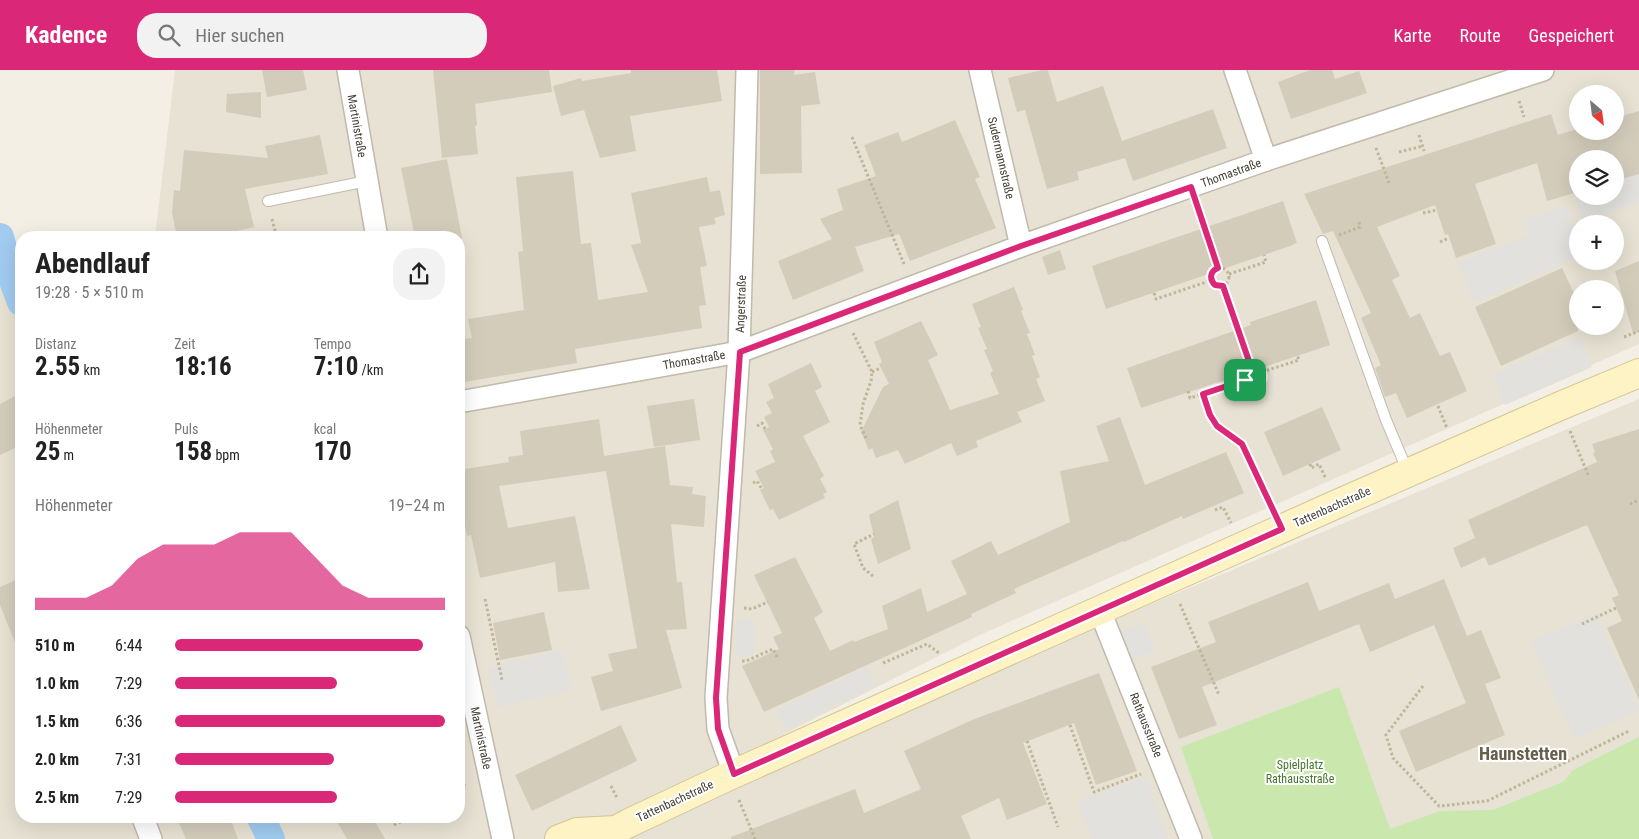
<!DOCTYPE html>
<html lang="de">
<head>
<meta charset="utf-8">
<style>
	body { margin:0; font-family:"Roboto Condensed",sans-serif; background:#f2f2f2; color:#222; height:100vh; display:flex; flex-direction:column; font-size:19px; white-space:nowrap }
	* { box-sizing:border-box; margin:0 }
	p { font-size:16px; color:#767676 }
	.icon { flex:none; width:28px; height:28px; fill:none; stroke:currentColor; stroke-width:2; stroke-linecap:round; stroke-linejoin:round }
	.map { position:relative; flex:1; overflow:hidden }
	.panel { position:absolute; left:15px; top:161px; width:450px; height:592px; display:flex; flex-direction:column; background:#fff; border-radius:20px; box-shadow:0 5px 20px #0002 }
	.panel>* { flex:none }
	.needle { width:32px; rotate:152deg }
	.controls { position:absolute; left:1569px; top:15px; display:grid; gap:10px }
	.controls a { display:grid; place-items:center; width:55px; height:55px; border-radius:50%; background:#fff; box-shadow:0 5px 20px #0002; font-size:25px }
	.pin { position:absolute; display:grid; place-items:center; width:42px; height:42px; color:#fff; margin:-21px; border-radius:10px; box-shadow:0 2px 8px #0006 }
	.round { display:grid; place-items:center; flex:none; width:52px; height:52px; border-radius:20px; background:#f2f2f2 }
	.summary { display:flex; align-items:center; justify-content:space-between; height:85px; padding:0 20px }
	h1 { font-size:28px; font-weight:700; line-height:38px }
	.stats { display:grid; grid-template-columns:repeat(3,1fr); gap:8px; height:85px; padding:5px 20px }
	.stats div { display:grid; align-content:center }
	.stats b { font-size:25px; font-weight:700 }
	.stats small { font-size:14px; font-weight:400 }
	.stats p { font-size:14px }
	.chart { height:140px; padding:10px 20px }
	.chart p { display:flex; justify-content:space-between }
	.chart svg { width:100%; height:90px; margin-top:5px; fill:#db2777; opacity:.7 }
	ul { padding:0 20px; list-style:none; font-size:16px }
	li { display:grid; grid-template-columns:80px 60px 1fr; align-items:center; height:38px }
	li i { height:12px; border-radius:6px; background:#db2777 }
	header { display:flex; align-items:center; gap:30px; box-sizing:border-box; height:70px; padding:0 25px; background:#db2777; color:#fff }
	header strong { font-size:24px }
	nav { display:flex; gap:28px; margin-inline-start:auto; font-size:18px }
	.search { width:350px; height:45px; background:#f2f2f2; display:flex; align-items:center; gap:12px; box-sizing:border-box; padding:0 18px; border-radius:20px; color:#767676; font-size:19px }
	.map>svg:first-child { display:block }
	.residential { fill:#e7e2d3; fill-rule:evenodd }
	.green { fill:#cae7ae }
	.parking { fill:#e3e1de }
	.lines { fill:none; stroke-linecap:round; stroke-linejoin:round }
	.canal { stroke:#a1cbf0; stroke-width:28 }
	.building { fill:#d4ccbb }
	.lane-casing { stroke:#c1baab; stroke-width:12 }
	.street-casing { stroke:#c1baab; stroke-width:24 }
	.secondary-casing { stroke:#d3c595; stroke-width:30 }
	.path { stroke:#c0b499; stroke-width:3; stroke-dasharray:2.5 2.5; stroke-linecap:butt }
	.lane { stroke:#fff; stroke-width:10 }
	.street { stroke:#fff; stroke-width:21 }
	.secondary { stroke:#fef3c4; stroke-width:28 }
	.route-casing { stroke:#fff; stroke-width:10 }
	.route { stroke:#db2777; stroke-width:6 }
	.labels { text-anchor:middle; stroke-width:4; stroke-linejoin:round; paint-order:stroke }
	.street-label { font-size:12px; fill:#454035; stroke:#fff }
	.park-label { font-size:12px; fill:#427629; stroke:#fff }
	.district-label { font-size:18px; font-weight:bold; fill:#685e4c; stroke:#fff }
</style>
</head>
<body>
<header>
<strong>Kadence</strong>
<div class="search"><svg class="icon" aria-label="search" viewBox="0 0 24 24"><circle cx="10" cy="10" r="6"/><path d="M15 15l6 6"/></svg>Hier suchen</div>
<nav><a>Karte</a><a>Route</a><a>Gespeichert</a></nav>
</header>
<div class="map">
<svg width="1639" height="769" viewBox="0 0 1639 769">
	<rect width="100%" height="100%" fill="#f3efe5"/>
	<g class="residential">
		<path d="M175 0H1639V274L982 564 577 769H0V197L21 195V748H459V168L155 167ZM1578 24H1615V61H1578ZM1578 89H1615V126H1578ZM1578 154H1615V191H1578ZM1578 219H1615V256H1578Z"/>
		<polygon points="1639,329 1639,769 592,769"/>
	</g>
	<polygon class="green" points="1339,617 1390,759 1440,741 1493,740 1563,712 1573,700 1639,667 1639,769 1213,769 1181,677"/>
	<g class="parking">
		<polygon points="1639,104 1639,132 1583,151 1575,123 1577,122 1578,126 1615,126 1615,111"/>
		<polygon points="1567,137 1577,173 1577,187 1474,233 1458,192 1528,166 1524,149"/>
		<polygon points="1579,267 1592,297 1505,335 1493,305"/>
		<polygon points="1595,543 1639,640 1575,669 1531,572"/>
		<polygon points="736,549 754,549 754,586 736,585"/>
		<polygon points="1144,553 1155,581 1128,591 1118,564"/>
		<polygon points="563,580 572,620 498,637 488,598"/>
		<polygon points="866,597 875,616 785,659 776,641"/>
		<polygon points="1146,707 1167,769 1092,769 1077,731"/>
	</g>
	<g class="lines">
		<g class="canal">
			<polyline points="0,167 10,203 21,232"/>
			<polyline points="261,748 271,769"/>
		</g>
	</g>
	<g class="building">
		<polygon points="262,0 303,0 307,20 267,27"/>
		<polygon points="433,0 549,0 552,22 475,34 477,55 475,56 478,84 442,88"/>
		<polygon points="631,0 717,0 722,31 630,46 636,81 600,88 584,40 561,46 553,16 581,8 582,11 631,3"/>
		<polygon points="760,0 795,0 794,5 815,2 820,34 801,36 802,103 760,104"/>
		<polygon points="1042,0 1048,0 1057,32 1103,16 1122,71 1213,39 1227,78 1133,111 1125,88 1077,102 1079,110 1047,119 1025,40 1017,42 1008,8"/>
		<polygon points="1310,0 1332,0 1335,9 1359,1 1367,23 1291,49 1278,12"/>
		<polygon points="261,22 261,48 226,42 227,24"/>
		<polygon points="1639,41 1639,104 1615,111 1615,89 1578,89 1578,122 1547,131 1537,93 1475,114 1496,174 1456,188 1448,164 1445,165 1435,135 1377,157 1400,206 1392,210 1410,248 1420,243 1440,286 1450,282 1467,321 1407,348 1396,323 1385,327 1375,298 1381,295 1361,248 1371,243 1333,161 1323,164 1304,124 1551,44 1558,65 1578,59 1578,61 1615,61 1615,48"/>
		<polygon points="955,50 980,107 975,109 996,158 910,191 899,164 855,177 864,201 793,230 778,191 832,169 820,149 843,140 837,119 876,106 864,75 898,62 902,72"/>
		<polygon points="320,65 328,104 245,119 254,157 206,168 177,168 172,142 174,120 180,121 184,80 268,88 265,76"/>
		<polygon points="447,89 462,168 415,168 401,98"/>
		<polygon points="573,101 581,174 591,173 598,230 648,222 631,175 641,173 631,123 707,107 710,122 720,120 725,145 714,148 716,154 699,157 707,196 700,197 706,235 699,236 702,258 575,279 577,293 459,313 459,270 472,268 468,249 524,240 518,182 523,181 516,107"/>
		<polygon points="1283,131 1297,173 1293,174 1293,175 1106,239 1092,196"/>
		<polygon points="1060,180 1066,199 1048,205 1042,187"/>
		<polygon points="1639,191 1639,262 1633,263 1615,201"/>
		<polygon points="1562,198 1578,232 1578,261 1501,296 1475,237"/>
		<polygon points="1014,217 1023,240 1021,241 1030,263 1027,264 1035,285 1032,286 1040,307 1036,309 1045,331 1017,342 1022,352 976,371 978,377 957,386 951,373 905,394 898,380 876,388 872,378 869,380 861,362 883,317 889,314 879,294 882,292 874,272 921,251 938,285 928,290 950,340 999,324 990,303 993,301 984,280 987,279 978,258 981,257 972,234"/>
		<polygon points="1316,230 1330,275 1141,338 1127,298 1251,255 1250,252"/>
		<polygon points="811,293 822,317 815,321 830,352 803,366 824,406 820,409 827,422 823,424 825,428 779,450 773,439 770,440 760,420 764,418 755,401 775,392 770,381 773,379 763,360 769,357 764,347 772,343 766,332 774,328 768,314"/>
		<polygon points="21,323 21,375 0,385 0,334"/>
		<polygon points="694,329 700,370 654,377 647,336"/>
		<polygon points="1322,337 1341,380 1283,406 1264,362"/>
		<polygon points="1120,347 1145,415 1226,382 1244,423 1183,449 1182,446 1124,472 1123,471 1014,519 1016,523 971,544 972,547 764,642 742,596 779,579 773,567 782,563 754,505 795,487 823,542 814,548 830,581 853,570 854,572 888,559 882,536 921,518 927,542 967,524 951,491 991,471 998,485 1070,452 1060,401 1109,391 1096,356"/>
		<polygon points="599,349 604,386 665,376 670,415 693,417 692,424 706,426 704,457 671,454 677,512 682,512 687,559 666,560 682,618 601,641 591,607 613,601 608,584 637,578 606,401 499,416 508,458 575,446 590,519 558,522 555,492 480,508 471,465 467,466 459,425 459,400 509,392 508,387 523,385 520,361"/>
		<polygon points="1639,359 1639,630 1607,558 1622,551 1612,528 1619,525 1587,455 1489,496 1485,487 1461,498 1453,478 1475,468 1468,450 1597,392 1593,383 1595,382 1592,374"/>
		<polygon points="898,430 911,479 878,494 871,469 874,467 869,445"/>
		<polygon points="21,508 21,585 20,585 0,535 0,517"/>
		<polygon points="1444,509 1467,566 1481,560 1501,608 1485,614 1505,665 1416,702 1399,661 1466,633 1434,555 1370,582 1359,554 1202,617 1217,655 1179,669 1151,597 1216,572 1208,552 1308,512 1319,541 1389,513 1395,529"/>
		<polygon points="544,542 552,580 500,590 493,553"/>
		<polygon points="1099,603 1137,701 1096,715 1074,653 1023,673 1047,734 1007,750 999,728 961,746 971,769 731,769 731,767 855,719 864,743 921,719 904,681 972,650"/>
		<polygon points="621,655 637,691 532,741 515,705"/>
		<polygon points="177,748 230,748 238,769 186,769"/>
		<polygon points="335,748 373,748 385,769 347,769"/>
	</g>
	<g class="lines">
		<defs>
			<g id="lane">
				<polyline points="268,131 367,111"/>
				<polyline points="1322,171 1386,350 1408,402"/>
			</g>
			<g id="street">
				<polyline points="348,0 377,168"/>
				<polyline points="980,0 1021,176"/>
				<polyline points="1235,0 1266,90"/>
				<polyline points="459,332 739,282 1021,176 1266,90 1543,0"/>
				<polyline points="1100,541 1191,769"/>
				<polyline points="459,566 503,769"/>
				<polyline points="734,704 718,659 716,628 739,282 747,0"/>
				<polyline points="143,748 151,769"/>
			</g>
			<g id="secondary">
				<polyline points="559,769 577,762 616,760"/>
				<polyline points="604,769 616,760 629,753 729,706 1337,434 1560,336 1639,303"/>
			</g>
		</defs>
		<use href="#lane" class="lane-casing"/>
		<use href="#street" class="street-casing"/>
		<use href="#secondary" class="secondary-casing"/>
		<g class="path">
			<polyline points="1519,31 1524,47"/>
			<polyline points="1419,65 1424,81"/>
			<polyline points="852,67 904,194"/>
			<polyline points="1376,78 1389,113"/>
			<polyline points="1399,82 1423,76"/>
			<polyline points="1199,139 1218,198"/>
			<polyline points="1423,143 1437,140"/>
			<polyline points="272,149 277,168"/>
			<polyline points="1339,165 1360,157 1359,152"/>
			<polyline points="1440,172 1449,168"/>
			<circle cx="1220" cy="207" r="9"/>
			<polyline points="1229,204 1266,192 1264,185"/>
			<polyline points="1223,216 1251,297"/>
			<polyline points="1154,223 1156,229 1212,210"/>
			<polyline points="853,263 872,302 871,311 863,334 860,355 866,368"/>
			<polyline points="1624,267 1639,261"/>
			<circle cx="1254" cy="306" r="9"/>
			<polyline points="872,302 881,298"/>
			<polyline points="1262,302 1299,290 1297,285"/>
			<polyline points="1245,310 1203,324 1210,345 1217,356 1242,374 1271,436"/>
			<polyline points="1188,321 1190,328 1203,324"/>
			<polyline points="1438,336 1447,358"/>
			<polyline points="757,356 762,353 765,359"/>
			<polyline points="1570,361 1589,407"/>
			<polyline points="1310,394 1311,398 1319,394 1326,409"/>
			<polyline points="753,413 757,411 762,419"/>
			<polyline points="1630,434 1639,430"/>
			<polyline points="1215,440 1223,437 1231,453"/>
			<polyline points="873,506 863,498 854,474 874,464"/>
			<polyline points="485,529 502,610"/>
			<polyline points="1180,534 1219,625"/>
			<polyline points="744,538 752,539 768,532"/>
			<polyline points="1582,554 1616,538"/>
			<polyline points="742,591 746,591 773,579 778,589"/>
			<polyline points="883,593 927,574 939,583"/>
			<polyline points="1423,616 1386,665 1393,688 1439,736 1487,731 1629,661"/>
			<polyline points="1070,655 1094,722 1141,704"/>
			<polyline points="1027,671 1058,757"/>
			<polyline points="611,716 617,728"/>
			<polyline points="459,718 467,713"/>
			<polyline points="739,730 755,769"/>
			<polyline points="394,755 409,748"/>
		</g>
		<use href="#lane" class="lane"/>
		<use href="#street" class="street"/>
		<use href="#secondary" class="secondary"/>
	</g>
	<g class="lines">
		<defs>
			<path id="route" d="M1191 117 1218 198C1210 201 1209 209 1215 215L1223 216 1251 297 1260 299C1266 307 1262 316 1252 316L1245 310 1203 324 1210 345 1217 356 1242 374 1282 459 734 704 718 659 716 628 740 282 1021 176Z"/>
		</defs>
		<use href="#route" class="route-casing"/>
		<use href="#route" class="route"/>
	</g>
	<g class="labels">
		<g class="street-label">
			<text transform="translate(357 56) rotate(80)" y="4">Martinistraße</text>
			<text transform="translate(1001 88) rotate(77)" y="4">Sudermannstraße</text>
			<text transform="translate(1231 103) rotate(-20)" y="4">Thomastraße</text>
			<text transform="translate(741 234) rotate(-88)" y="4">Angerstraße</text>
			<text transform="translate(694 290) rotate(-10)" y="4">Thomastraße</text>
			<text transform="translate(1332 437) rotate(-24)" y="4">Tattenbachstraße</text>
			<text transform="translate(1146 655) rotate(68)" y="4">Rathausstraße</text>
			<text transform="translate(481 668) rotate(78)" y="4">Martinistraße</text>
			<text transform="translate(675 731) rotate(-25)" y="4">Tattenbachstraße</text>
		</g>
		<g class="park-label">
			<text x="1300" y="699">Spielplatz<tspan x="1300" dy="14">Rathausstraße</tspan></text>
		</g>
		<g class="district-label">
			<text x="1523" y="690">Haunstetten</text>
		</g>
	</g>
</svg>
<div class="controls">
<a><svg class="needle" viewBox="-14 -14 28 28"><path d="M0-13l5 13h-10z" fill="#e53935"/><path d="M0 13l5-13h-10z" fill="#767676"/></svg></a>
<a><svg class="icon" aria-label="layers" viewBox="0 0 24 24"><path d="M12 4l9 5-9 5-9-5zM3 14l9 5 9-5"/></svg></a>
<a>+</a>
<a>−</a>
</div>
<div class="pin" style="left:1245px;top:310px;background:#1e9e55"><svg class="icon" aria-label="arrive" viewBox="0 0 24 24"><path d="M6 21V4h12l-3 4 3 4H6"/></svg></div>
<section class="panel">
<div class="summary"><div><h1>Abendlauf</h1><p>19:28 · 5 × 510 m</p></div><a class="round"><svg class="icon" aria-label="share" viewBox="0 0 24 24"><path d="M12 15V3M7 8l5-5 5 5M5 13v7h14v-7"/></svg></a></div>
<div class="stats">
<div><p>Distanz</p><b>2.55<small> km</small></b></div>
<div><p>Zeit</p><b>18:16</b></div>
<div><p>Tempo</p><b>7:10<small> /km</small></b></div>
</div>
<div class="stats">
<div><p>Höhenmeter</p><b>25<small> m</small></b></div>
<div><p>Puls</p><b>158<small> bpm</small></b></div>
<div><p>kcal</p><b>170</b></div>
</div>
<div class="chart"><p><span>Höhenmeter</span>19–24 m</p>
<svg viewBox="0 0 160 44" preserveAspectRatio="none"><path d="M0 44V38L10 38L20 38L30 32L40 19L50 12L60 12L70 12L80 6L90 6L100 6L110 19L120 32L130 38L140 38L150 38L160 38V44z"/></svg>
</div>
<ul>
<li><b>510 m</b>6:44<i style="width:92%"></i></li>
<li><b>1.0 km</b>7:29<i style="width:60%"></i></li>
<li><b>1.5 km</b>6:36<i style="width:100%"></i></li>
<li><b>2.0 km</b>7:31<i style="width:59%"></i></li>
<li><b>2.5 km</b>7:29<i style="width:60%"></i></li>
</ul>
</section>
</div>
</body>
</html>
